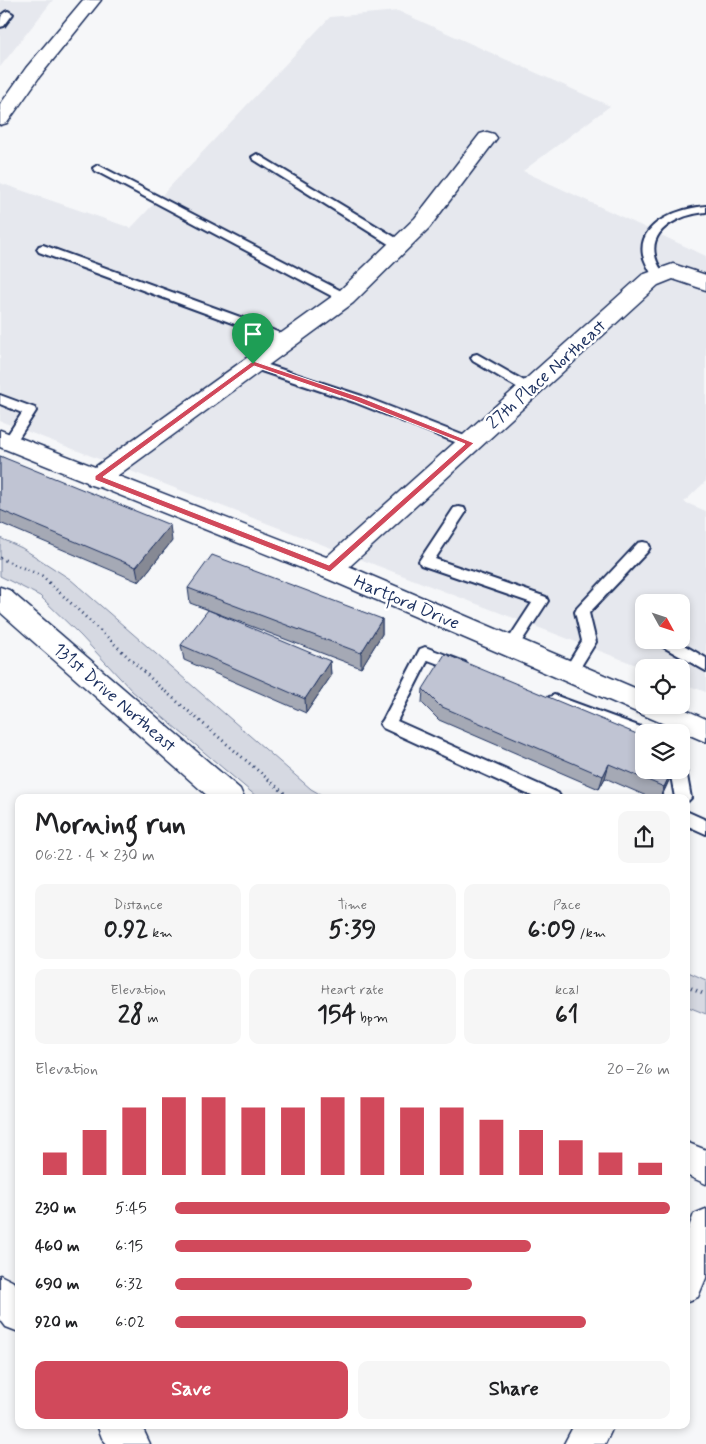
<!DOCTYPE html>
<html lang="en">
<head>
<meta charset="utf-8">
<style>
	body { margin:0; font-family:Mynerve,sans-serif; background:#f6f6f6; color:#202124; height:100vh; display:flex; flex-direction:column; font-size:19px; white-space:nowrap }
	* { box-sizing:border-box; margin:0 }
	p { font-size:16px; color:#757577 }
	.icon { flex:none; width:28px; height:28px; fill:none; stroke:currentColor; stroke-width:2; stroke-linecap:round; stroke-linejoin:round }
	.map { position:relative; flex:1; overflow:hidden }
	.drawer { position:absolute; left:15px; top:794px; width:675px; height:635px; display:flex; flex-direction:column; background:#fff; border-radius:10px; box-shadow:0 2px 8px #0003 }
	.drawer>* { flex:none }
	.needle { width:32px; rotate:130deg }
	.fabs { position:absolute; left:635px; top:594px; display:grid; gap:10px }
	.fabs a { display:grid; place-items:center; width:55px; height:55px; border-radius:10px; background:#fff; box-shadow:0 2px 8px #0003; font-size:25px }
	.pin { position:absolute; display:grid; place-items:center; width:42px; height:42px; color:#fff; margin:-51px -21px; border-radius:50% 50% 50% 0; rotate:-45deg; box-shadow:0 0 5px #0007 }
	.pin .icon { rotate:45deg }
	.round { display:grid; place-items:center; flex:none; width:52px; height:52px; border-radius:10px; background:#f6f6f6 }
	.summary { display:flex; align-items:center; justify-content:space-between; height:85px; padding:0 20px }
	h1 { font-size:28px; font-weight:800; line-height:38px }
	.metrics { display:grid; grid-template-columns:repeat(3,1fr); gap:8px; height:85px; padding:5px 20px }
	.metrics div { display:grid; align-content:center; border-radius:10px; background:#f6f6f6; text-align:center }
	.metrics b { font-size:25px; font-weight:800 }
	.metrics small { font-size:14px; font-weight:400 }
	.metrics p { font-size:14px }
	.chart { height:140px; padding:10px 20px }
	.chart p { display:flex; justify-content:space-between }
	.chart svg { width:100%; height:90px; margin-top:5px; stroke:#d1495b; stroke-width:6 }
	.action { display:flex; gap:10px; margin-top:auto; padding:10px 20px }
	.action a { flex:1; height:58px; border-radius:10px; background:#d1495b; color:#fff; font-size:20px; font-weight:800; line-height:58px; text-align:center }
	.action a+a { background:#f6f6f6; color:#202124 }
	ul { padding:0 20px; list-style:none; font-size:16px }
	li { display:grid; grid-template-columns:80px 60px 1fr; align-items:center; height:38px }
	li i { height:12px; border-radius:6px; background:#d1495b }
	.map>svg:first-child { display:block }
	.built { fill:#e6e8ee; fill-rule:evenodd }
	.green { fill:#d6d9e2; stroke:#7884a0 }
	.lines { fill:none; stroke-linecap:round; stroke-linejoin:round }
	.service-casing { stroke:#1b2f5e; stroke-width:4 }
	.minor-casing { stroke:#1b2f5e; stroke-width:3 }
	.secondary-casing { stroke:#1b2f5e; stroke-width:3 }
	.path-far1 { stroke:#1b2f5e; stroke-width:3; stroke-dasharray:1 4; stroke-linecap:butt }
	.path { stroke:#1b2f5e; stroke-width:4; stroke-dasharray:1 4.5; stroke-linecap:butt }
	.service { fill:#fff; fill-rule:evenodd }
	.minor { fill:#fff; fill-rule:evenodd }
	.secondary { fill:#fff; fill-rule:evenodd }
	.wall { fill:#a5a9b5; stroke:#1b2f5e }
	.shaded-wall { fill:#868994; stroke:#1b2f5e }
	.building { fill:#c0c4d3; stroke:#1b2f5e }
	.route { fill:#d1495b; stroke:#fff; fill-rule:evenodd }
	.labels { text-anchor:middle; stroke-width:5; stroke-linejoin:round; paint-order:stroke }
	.street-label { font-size:18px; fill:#1b2f5e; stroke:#fff }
</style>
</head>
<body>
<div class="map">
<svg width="706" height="1444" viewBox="0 0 706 1444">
	<rect width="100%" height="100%" fill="#f6f7f9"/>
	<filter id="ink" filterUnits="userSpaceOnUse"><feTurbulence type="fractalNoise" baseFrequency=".02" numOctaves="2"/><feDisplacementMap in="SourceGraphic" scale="10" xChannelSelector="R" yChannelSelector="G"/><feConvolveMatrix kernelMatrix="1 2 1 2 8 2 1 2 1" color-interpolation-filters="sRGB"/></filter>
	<g filter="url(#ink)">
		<g class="built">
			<polygon points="0,0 53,0 0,67"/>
			<path d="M398 11 610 106 523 171 706 256V481L684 502 706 511V692L681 683V668H644L0 421V183L131 228 330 17ZM644 602H681V640H644Z"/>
		</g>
		<g class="green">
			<polygon points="0,538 22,548 70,579 311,789 325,797 257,797 132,691 81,636 40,596 0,576"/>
			<polygon points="686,971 706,980 706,1014 686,1006"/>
		</g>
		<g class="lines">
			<defs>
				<g id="service">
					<path d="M8 11 13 14 4 26 0 27C0 20 0 13 8 11Z"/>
					<polygon points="257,154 403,242 405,245 403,248 395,248 253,159 252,157"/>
					<polygon points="98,165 349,295 351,298 349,301 341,301 94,170 93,168"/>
					<path d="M706 206V212C684 214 649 227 655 255 656 263 662 270 665 277L659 281 655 280C651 273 645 263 643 255 637 222 681 208 706 206Z"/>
					<polygon points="43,245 251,321 289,337 291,340 285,344 281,343 243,327 39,252 37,249 39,246"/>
					<polygon points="477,354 533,386 535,389 533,392 525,392 473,361 471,358 473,355"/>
					<polygon points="253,360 362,396 475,440 476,443 475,446 465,446 354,402 249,367 247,364 249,361"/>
					<polygon points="0,395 35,408 36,411 14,445 4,445 3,442 22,413 0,404"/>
					<polygon points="459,507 464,508 466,512 435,559 546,597 548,601 516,650 511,652 506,650 504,646 532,603 421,565 419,561 454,508"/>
					<polygon points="643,542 648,543 650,547 648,551 589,613 596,642 575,676 570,678 565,676 563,672 582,641 575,612 577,608 638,543"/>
					<polygon points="656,640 675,640 706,658 706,671 658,644"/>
					<polygon points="425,647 465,662 467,666 465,670 460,672 428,660 397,721 558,793 561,798 536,798 383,728 380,724 383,720 420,649"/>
					<polygon points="554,695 649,730 651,732 644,732 644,740 549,705 547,701 549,697"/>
					<polygon points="681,765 686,770 691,798 686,803 686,798 675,798 670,770 681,770"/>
					<polygon points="686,811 706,820 706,834 686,825"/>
				</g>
				<g id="minor">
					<polygon points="487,132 494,134 497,138 429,228 353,303 106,484 97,487 88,484 85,478 88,472 337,293 415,218 480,134"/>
					<polygon points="673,264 706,275 706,290 673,279 658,285 339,576 330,579 321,576 317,569 321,562 642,275"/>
					<polygon points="0,587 9,590 240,789 244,798 210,798 0,612"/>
					<polygon points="686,1142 706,1150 706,1184 686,1175"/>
				</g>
				<g id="secondary">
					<polygon points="83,0 101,0 40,76 7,123 0,125 0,105 26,68"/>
					<polygon points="0,430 339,562 644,692 644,705 675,705 706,719 706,742 321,576 0,447"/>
					<polygon points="706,1209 706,1278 698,1297 686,1302 686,1235 694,1214"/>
					<polygon points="0,1275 12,1281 19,1287 19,1332 6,1327 0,1319"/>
					<polygon points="97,1425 139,1425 144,1431 150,1444 107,1444 102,1438"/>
					<polygon points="574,1425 614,1425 605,1444 564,1444"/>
				</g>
			</defs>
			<use href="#service" class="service-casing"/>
			<use href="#minor" class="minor-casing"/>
			<use href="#secondary" class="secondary-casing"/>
			<polyline class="path-far1" points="0,558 42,576 159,686 290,798"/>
			<polyline class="path" points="686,986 706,995"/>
			<use href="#service" class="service"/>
			<use href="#minor" class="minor"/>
			<use href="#secondary" class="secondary"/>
		</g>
		<g class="wall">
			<polygon points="0,456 172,541 139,582 0,523"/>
			<polygon points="188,588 382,619 382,634 361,668 190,603"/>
			<polygon points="181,645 330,661 331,676 306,713 184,660"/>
			<polygon points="423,689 674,770 661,798 651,798 605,778 599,789 439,720 422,703"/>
		</g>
		<g class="shaded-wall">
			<polygon points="170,525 172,541 139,582 136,567"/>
			<polygon points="382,619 382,634 361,668 361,653"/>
			<polygon points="330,661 331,676 306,713 305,699"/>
			<polygon points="609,764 605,778 599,789 603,776"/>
			<polygon points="672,770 674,770 660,798 664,787"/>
		</g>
		<g class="building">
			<polygon points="0,456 170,525 136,567 0,510"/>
			<polygon points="212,555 382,619 361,653 188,588"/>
			<polygon points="208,610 330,661 305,699 181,645"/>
			<polygon points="445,654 644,737 644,770 672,770 664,787 609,764 603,776 440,706 423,689"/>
		</g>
	</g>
	<path class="route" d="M253 361 360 397 474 443 330 572 95 480V476ZM254 366 355 401 465 444 329 565 103 477Z"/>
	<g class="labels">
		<g class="street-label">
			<text transform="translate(546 374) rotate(-42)" y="6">27th Place Northeast</text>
			<text transform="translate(407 602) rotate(23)" y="6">Hartford Drive</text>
			<text transform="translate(115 697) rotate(41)" y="6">131st Drive Northeast</text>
		</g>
	</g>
</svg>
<div class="fabs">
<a><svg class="needle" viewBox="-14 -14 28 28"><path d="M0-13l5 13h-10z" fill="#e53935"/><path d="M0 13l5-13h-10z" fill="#757577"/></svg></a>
<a><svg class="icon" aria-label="locate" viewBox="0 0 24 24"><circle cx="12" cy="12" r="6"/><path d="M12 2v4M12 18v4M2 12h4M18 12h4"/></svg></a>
<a><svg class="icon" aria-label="layers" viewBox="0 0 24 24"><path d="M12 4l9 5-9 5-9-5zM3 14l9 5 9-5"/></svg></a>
</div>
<div class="pin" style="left:253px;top:364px;background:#1e9e55"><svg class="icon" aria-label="arrive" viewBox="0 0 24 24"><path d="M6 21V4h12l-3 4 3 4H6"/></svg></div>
<section class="drawer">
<div class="summary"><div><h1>Morning run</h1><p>06:22 · 4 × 230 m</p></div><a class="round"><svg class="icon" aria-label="share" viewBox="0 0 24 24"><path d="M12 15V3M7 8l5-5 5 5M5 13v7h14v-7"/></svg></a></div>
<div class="metrics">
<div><p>Distance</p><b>0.92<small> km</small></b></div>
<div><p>Time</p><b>5:39</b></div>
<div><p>Pace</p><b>6:09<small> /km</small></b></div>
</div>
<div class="metrics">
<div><p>Elevation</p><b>28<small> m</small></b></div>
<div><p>Heart rate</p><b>154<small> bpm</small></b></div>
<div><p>kcal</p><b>61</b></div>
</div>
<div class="chart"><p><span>Elevation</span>20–26 m</p>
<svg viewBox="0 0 160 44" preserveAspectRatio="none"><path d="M5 44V33M15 44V22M25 44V11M35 44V6M45 44V6M55 44V11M65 44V11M75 44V6M85 44V6M95 44V11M105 44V11M115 44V17M125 44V22M135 44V27M145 44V33M155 44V38"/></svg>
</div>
<ul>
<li><b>230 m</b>5:45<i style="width:100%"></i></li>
<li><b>460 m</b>6:15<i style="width:72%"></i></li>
<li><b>690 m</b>6:32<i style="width:60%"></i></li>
<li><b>920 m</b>6:02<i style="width:83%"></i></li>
</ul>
<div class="action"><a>Save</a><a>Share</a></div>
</section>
</div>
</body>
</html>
